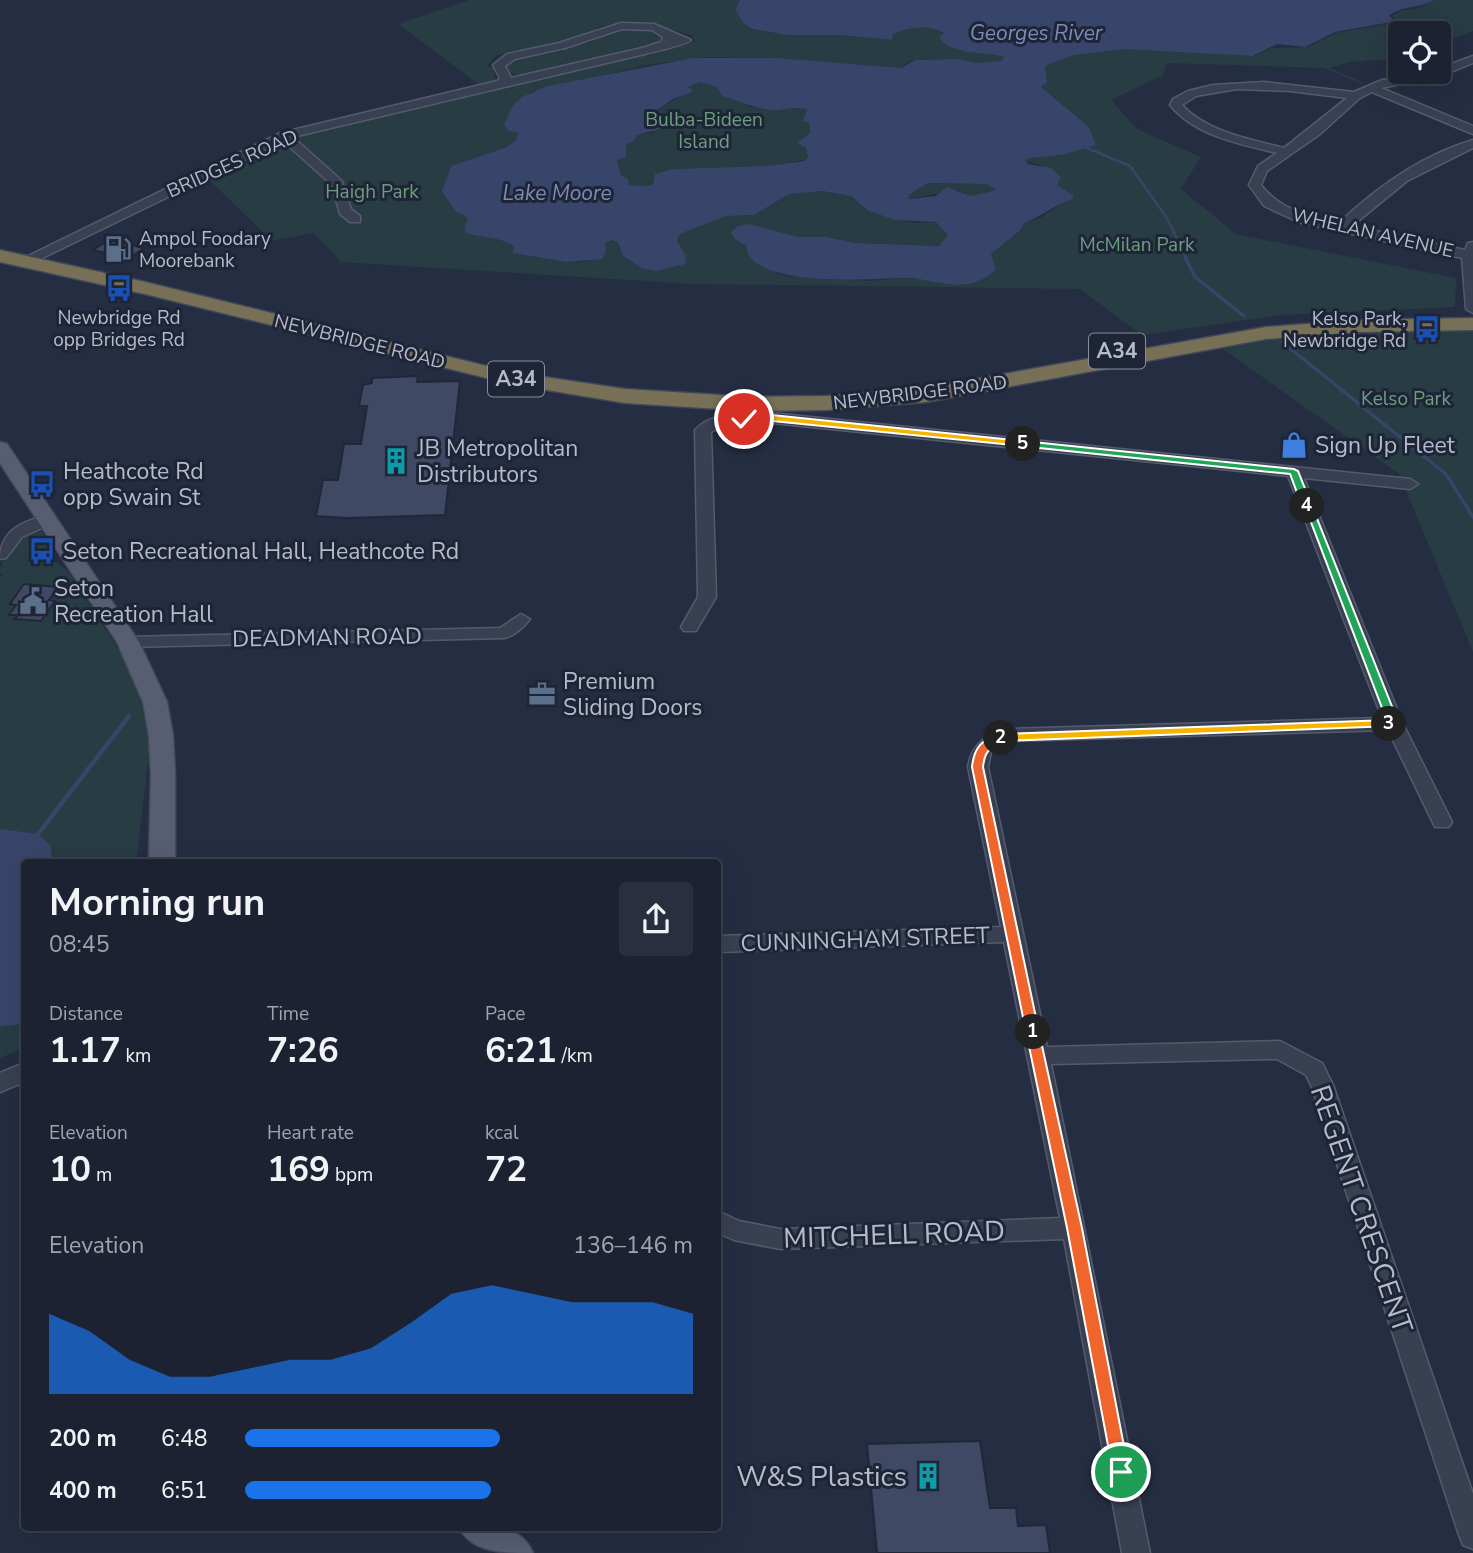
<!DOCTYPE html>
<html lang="en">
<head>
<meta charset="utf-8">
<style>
	body { margin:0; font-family:"Nunito Sans",sans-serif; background:#292f3e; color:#f1f3f6; height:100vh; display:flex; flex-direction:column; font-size:26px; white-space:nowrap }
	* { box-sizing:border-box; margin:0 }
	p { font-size:23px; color:#a0a4ac }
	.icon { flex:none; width:38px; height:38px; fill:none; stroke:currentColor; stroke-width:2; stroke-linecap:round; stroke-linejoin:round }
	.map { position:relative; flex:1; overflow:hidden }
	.panel { position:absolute; left:21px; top:859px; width:700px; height:672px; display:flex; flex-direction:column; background:#1c2232; border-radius:7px; box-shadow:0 7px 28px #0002,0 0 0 2px #3a3f4d }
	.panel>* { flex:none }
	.buttons { position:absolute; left:1388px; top:21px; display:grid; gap:14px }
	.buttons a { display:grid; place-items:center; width:63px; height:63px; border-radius:7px; background:#1c2232; box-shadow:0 7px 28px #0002,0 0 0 2px #3a3f4d; font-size:35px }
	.pin { position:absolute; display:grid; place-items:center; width:60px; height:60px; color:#fff; margin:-30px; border:4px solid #fff; border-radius:50%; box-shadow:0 2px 7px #0007 }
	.km { position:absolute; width:35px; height:35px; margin:-18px; border-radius:50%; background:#222; color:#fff; font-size:19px; line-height:35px; text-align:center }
	.round { display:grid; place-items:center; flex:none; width:74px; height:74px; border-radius:7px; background:#292f3e }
	.overview { display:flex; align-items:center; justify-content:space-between; height:119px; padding:0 28px }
	h1 { font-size:38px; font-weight:700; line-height:52px }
	.stats { display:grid; grid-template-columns:repeat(3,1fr); gap:10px; height:119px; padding:7px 28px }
	.stats div { display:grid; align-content:center }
	.stats b { font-size:35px; font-weight:700 }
	.stats small { font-size:19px; font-weight:400 }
	.stats p { font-size:19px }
	.chart { height:196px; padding:14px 28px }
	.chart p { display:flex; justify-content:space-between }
	.chart svg { width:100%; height:126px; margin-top:7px; fill:#1a73e8; opacity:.7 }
	ul { padding:0 28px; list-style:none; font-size:23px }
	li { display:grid; grid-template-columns:112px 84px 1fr; align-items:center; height:52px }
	li i { height:18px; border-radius:9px; background:#1a73e8 }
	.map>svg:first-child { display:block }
	.green { fill:#273c43 }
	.water { fill:#38456a; fill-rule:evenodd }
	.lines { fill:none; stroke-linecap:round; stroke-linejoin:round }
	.stream-far2 { stroke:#38456a; stroke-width:2.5 }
	.stream-far1 { stroke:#38456a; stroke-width:3.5 }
	.stream { stroke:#38456a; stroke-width:4.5 }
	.building { fill:#404963; stroke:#202739; stroke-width:2 }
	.minor-casing { stroke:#545b6c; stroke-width:3 }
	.major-casing { stroke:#43495b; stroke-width:3 }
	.highway-casing { stroke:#414859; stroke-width:3 }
	.minor { fill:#394052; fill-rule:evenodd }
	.major { fill:#575e72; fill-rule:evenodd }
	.highway { fill:#787056; fill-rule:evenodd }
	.split-1 { fill:#f0652b; stroke:#fff; stroke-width:2 }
	.split-2 { fill:#f0652b; stroke:#fff; stroke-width:2 }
	.split-3 { fill:#f5b400; stroke:#fff; stroke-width:2 }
	.split-4 { fill:#22a559; stroke:#fff; stroke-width:2 }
	.split-5 { fill:#22a559; stroke:#fff; stroke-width:2 }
	.split-6 { fill:#f5b400; stroke:#fff; stroke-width:2 }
	.labels { text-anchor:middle; stroke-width:6; stroke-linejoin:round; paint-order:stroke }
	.far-park-label { font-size:19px; fill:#6c9e7f; stroke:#1e2537 }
	.far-street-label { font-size:19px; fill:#b6bbcc; stroke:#1e2537 }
	.far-poi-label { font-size:19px; fill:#b6bbcc; stroke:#1e2537; text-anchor:start }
	.far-water-label { font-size:21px; font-style:italic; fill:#7c8cb4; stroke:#1e2537 }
	.shield { fill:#1e2537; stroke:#888e9f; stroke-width:2 }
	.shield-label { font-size:21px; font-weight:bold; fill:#b6bbcc }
	.poi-label { font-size:23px; fill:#b6bbcc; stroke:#1e2537; text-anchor:start }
	.street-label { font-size:23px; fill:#b6bbcc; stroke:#1e2537 }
	.near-street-label { font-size:28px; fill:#b6bbcc; stroke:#1e2537 }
	.near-poi-label { font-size:28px; fill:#b6bbcc; stroke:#1e2537; text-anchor:end }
</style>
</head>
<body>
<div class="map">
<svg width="1473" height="1553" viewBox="0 0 1473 1553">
	<rect width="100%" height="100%" fill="#252d42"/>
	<g class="green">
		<path d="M469 0H740L735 10 744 24 753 29 787 35H839L892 40 893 34C934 15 951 43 988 54 993 56 999 55 1005 56L1001 61 976 63 959 59 915 60 909 61 901 68 778 58 705 57 647 65 531 92 507 130 518 133 517 139 507 147 451 166 456 212 465 216 480 237H498L514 246V253L566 262H587L611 240 618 242 623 256 641 268 686 256 677 239 680 234 726 216 754 215 789 194 822 191 851 196 867 210 915 223 936 222 949 235 939 246 855 243 827 237H798L783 234 736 241 746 245 775 273 792 277 803 275 869 281 908 278 967 284 991 254 1021 231 1024 223 1042 217 1073 195 1057 185 1041 165 1026 161 1029 158 1062 155 1089 127 1041 87C1043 79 1043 68 1051 63 1093 37 1205 54 1255 56L1271 48 1308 47 1336 33 1387 24 1395 20 1392 16 1400 11 1420 8 1436 0H1473V31L1439 44 1438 33H1400V58L1350 62 1329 68 1364 83 1362 84 1324 68 1167 63 1163 75 1111 100 1137 129 1201 157 1181 189 1236 234 1456 278 1455 307 1280 315 1142 335 1080 289 695 284 341 262 314 233 272 241 209 180 304 135 695 41 692 35C659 27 629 17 596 28L600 30 575 39 571 38 550 44 553 46 522 51 520 49 497 55 486 67H493L496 84H478L398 24Z"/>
		<polygon points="621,29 648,29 662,35 663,39 659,43 523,75 511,74 503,65 508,60 523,56 525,58 564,51 561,49 582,42 587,44"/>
		<polygon points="700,82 717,87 722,96 742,100 749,107 807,109 803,121 809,123 810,133 804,141 809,157 804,160 767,166 674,169 647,186 629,185 621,175 617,159 626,157 626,145 635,140 637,135 652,133 661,119 655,111 679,97 687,87"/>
		<polygon points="928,183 986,184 998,190 971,196 958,190 907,199 909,195"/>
		<path d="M1473 329V652L1399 474 1223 349C1304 329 1390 332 1473 329Z"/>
		<path d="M29 532H42C52 549 44 557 67 570L122 655 138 688 150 745 136 863H24V1048L0 1058V578L3 574 0 573C0 557 17 542 29 532Z"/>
	</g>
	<g class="water">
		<path d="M740 0H1434C1420 9 1401 5 1389 16L1393 20 1386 23 1335 32 1305 47 1277 44 1253 56 1124 49 1074 55 1051 63 1045 68 1047 82 1041 87 1089 127 1096 145 1062 155 1029 158 1026 160 1028 164 1051 168 1061 177 1057 185 1073 195V199C1060 202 1040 217 1024 223L1021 230 991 254 996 270C988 276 978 283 967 284 948 287 928 279 909 278 877 278 748 290 746 245 739 242 734 240 731 232L738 226 749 224 798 237H827L855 243 939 246 948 235 936 222 895 220 867 210 851 196 822 191 789 194 754 215 726 216 680 234 677 240 686 256 685 264 657 271 641 268 623 256 618 242 611 240 605 244 606 252 602 259 566 262 513 253 514 246C494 235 487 239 466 233L464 226 468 221 465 216 456 212 442 191 451 166 507 147 517 139 518 133 507 130 504 124 513 105 522 97 548 86 693 58H778L901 68 915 60 959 59 976 63 1001 61 1004 57C985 51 951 56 939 37L944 33C927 25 911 26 893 34L892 40 839 35H787L753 29 744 24 735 10ZM700 82 717 87 722 96C738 100 762 112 779 110 791 108 794 108 807 109L803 121 809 123 810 133 798 143 806 148 808 157 804 161 767 166 674 169 655 174 653 184 647 186 629 185 628 179 621 175 617 160 626 157V145L635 140 637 135 664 128 655 111C661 107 666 104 670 101 677 95 686 97 693 90L688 87ZM928 183 986 184 997 190 971 196 947 187 936 196 908 199 909 195Z"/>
		<polygon points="0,829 38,834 50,845 53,863 24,863 24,1024 3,1026 0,1026"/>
	</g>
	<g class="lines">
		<polyline class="stream-far2" points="1082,146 1130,166 1167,218 1186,258"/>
		<g class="stream-far1">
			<polyline points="1185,257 1195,277 1244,316"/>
			<polyline points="1282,342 1446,474 1473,517"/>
		</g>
		<polyline class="stream" points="38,834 129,716"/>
	</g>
	<g class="building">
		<polygon points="109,240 144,248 129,258 93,250"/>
		<polygon points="418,376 417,382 460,381 445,515 347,518 316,516 323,480 338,480 344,444 361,444 367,406 359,406 363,385 372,383 372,378"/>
		<polygon points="24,584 58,587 49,600 55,601 41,621 15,619 18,615 9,615 16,605 10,604"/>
		<polygon points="980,1441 990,1508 1016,1508 1018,1526 1046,1525 1050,1553 877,1553 867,1444"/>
	</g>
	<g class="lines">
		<defs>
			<g id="minor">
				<path d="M621 23 654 24 691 40C686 45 656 51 645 54L293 137 342 181 351 209 360 216V222H350L340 214 332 185 283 141 30 264H20L18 261 280 133 497 81 500 78 493 65 507 54 559 43ZM622 29 652 30 663 37 661 42 642 48 511 78 505 66 515 59 565 48Z"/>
				<path d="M1473 56V63L1441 76 1381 88 1473 126V134L1372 92 1360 98 1320 134 1267 171 1261 185C1280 210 1310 217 1339 223 1377 187 1422 155 1473 140V148L1407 181 1352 226 1465 250 1468 243 1473 242V313L1466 309 1462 258 1301 223 1264 206 1249 185 1258 166 1277 153C1240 144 1195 136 1170 105L1173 99 1188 91 1213 85 1264 82 1354 92 1382 80 1438 72V69ZM1237 89 1290 91 1347 98 1284 148C1250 139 1207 132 1182 105L1196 96Z"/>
				<path d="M762 412 1410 479 1418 484 1410 489 1304 478 1403 724 1452 822 1449 827H1435L1388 730 1010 741 991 752 988 767 1047 1047 1280 1041 1322 1063 1333 1085 1473 1494V1549L1463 1545 1459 1535 1311 1085 1306 1075 1277 1059 1051 1064 1150 1553H1122L1064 1239 780 1249 734 1240 718 1233V1211L739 1221 780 1229 1060 1218 1004 942 718 952V936L1001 927 968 767C972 742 987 735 1009 729L1382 718 1288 476 762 422 725 425 711 432 716 597 696 631H684L681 627 698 597 695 430C711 412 740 414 762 412Z"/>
				<path d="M47 515 55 520 53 523 22 537 6 558 0 559C0 531 21 522 47 515Z"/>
				<path d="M521 614 530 619C524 627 514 636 504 638L128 647 119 642 128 637 500 628Z"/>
				<polygon points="24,1063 24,1082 0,1092 0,1073"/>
			</g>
			<g id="major">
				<polygon points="0,442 7,444 139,642 167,702 173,736 175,775 175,863 149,863 151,775 149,736 143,702 117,642 0,463"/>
				<path d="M459 1528C488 1527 520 1522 533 1553 504 1553 473 1553 459 1528Z"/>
			</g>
			<polygon id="highway" points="0,250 145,282 511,372 625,389 752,397 827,396 926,388 1266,327 1360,320 1473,318 1473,330 1360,332 1266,339 926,402 827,410 752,411 625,403 511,384 145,294 0,262"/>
		</defs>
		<use href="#minor" class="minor-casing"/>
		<use href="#major" class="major-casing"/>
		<use href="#highway" class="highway-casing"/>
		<use href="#minor" class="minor"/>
		<use href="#major" class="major"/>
		<use href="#highway" class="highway"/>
	</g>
	<polygon class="split-1" points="1033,1027 1039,1032 1082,1228 1129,1472 1126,1477 1121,1479 1115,1477 1113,1472 1067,1228 1026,1032"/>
	<path class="split-2" d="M1001 734 1006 738C993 748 985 747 983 767L1039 1032 1033 1038 1026 1032 972 767C974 747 982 739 1001 734Z"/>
	<polygon class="split-3" points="1389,720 1395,724 1393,726 1001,741 995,738 1001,734"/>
	<polygon class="split-4" points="1304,504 1312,506 1399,724 1398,726 1389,728 1384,724 1387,721"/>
	<polygon class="split-5" points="1023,441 1294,469 1298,471 1312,506 1307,509 1302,506 1290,474 1020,446 1020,442"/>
	<polygon class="split-6" points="762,414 1023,441 1027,444 1023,446 762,420 744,421 739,419"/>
	<defs>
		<symbol id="fuel-bare" viewBox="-9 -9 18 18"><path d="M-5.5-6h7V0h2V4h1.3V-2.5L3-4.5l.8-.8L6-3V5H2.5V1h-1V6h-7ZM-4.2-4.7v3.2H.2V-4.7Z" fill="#5c6f8a" stroke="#1e2537" stroke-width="2.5" paint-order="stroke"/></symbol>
		<symbol id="bus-bare" viewBox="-9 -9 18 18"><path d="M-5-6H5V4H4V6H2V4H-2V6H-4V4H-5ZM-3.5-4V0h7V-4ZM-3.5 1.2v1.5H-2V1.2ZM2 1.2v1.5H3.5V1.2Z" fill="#1a4fb4" stroke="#1e2537" stroke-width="2.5" paint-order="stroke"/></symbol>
		<symbol id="shop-bare" viewBox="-9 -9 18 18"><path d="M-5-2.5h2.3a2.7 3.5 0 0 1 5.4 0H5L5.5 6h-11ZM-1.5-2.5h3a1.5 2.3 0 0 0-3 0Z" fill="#3f7fe0" stroke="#1e2537" stroke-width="2.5" paint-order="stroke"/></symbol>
		<symbol id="building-bare" viewBox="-9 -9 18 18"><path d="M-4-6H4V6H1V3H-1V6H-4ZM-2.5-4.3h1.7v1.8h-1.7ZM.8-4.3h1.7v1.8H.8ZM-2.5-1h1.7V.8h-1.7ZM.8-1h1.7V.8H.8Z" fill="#0f9aa8" stroke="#1e2537" stroke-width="2.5" paint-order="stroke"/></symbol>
		<symbol id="civic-bare" viewBox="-9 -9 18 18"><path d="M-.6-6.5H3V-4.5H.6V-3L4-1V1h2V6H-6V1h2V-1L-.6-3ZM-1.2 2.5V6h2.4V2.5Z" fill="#5c6f8a" stroke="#1e2537" stroke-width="2.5" paint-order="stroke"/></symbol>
		<symbol id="office-bare" viewBox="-9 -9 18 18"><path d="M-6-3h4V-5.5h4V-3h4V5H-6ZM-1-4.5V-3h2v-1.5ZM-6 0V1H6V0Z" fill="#5c6f8a" stroke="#1e2537" stroke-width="2.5" paint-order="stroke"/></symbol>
	</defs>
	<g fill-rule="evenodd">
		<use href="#fuel-bare" x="99" y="230" width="38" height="38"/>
		<use href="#bus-bare" x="100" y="269" width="38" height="38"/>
		<use href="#bus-bare" x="1408" y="310" width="38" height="38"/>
		<use href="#shop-bare" x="1275" y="426" width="38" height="38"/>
		<use href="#building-bare" x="377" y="442" width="38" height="38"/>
		<use href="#bus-bare" x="23" y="465" width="38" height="38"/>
		<use href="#bus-bare" x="23" y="532" width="38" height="38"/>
		<use href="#civic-bare" x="14" y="582" width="38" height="38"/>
		<use href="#office-bare" x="523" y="675" width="38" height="38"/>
		<use href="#building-bare" x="909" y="1457" width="38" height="38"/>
	</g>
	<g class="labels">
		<g class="far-park-label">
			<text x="704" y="126">Bulba-Bideen<tspan x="704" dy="22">Island</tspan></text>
			<text x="372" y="198">Haigh Park</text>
			<text x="1137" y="251">McMilan Park</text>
			<text x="1406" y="405">Kelso Park</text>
		</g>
		<g class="far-street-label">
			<text transform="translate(232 163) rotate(-24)" y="7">BRIDGES ROAD</text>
			<text transform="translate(1373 232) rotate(13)" y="7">WHELAN AVENUE</text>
			<text transform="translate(360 341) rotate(14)" y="7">NEWBRIDGE ROAD</text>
			<text transform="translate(920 392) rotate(-7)" y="7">NEWBRIDGE ROAD</text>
		</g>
		<g class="far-poi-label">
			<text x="139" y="245">Ampol Foodary<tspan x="139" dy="22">Moorebank</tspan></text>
			<text x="119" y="324" text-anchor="middle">Newbridge Rd<tspan x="119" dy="22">opp Bridges Rd</tspan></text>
			<text x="1406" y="325" text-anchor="end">Kelso Park,<tspan x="1406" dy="22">Newbridge Rd</tspan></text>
		</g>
		<g class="far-water-label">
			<text x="1036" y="40">Georges River</text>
			<text x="557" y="200">Lake Moore</text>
		</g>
		<g class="shield">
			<rect x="1089" y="333.5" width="56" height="35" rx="5"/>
			<rect x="488" y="361.5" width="56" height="35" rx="5"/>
		</g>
		<g class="shield-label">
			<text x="1117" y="358">A34</text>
			<text x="516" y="386">A34</text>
		</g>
		<g class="poi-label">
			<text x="1315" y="453">Sign Up Fleet</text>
			<text x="417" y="456">JB Metropolitan<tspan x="417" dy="26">Distributors</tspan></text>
			<text x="63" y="479">Heathcote Rd<tspan x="63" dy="26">opp Swain St</tspan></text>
			<text x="63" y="559">Seton Recreational Hall, Heathcote Rd</text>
			<text x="54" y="596">Seton<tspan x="54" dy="26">Recreation Hall</tspan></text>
			<text x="563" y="689">Premium<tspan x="563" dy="26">Sliding Doors</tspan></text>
		</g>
		<g class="street-label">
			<text transform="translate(327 637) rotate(-1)" y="8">DEADMAN ROAD</text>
			<text transform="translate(865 939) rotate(-2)" y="8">CUNNINGHAM STREET</text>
		</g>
		<g class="near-street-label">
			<text transform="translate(1362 1209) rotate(71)" y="10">REGENT CRESCENT</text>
			<text transform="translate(894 1234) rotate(-2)" y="10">MITCHELL ROAD</text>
		</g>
		<g class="near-poi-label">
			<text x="907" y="1486">W&amp;S Plastics</text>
		</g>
	</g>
</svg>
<div class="buttons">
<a><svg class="icon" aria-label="locate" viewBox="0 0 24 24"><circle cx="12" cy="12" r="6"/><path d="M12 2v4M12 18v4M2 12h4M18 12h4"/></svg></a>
</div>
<div class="pin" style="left:1121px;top:1472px;background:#1e9e55"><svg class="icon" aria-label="arrive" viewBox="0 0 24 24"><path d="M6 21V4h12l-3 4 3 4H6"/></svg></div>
<div class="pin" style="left:744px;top:419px;background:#d93025"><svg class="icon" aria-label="check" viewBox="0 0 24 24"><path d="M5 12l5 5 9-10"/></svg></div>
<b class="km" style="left:1033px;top:1032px">1</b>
<b class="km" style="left:1001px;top:738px">2</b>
<b class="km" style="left:1389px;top:724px">3</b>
<b class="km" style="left:1307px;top:506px">4</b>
<b class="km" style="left:1023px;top:444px">5</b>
<section class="panel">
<div class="overview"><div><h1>Morning run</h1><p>08:45</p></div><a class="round"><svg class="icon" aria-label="share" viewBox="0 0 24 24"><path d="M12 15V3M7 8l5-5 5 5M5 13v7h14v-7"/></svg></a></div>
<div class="stats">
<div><p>Distance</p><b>1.17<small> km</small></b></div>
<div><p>Time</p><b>7:26</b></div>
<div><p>Pace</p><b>6:21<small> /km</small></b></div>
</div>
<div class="stats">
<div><p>Elevation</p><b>10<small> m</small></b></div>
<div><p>Heart rate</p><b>169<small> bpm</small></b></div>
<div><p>kcal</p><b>72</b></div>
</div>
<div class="chart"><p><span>Elevation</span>136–146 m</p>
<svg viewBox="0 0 160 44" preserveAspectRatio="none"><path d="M0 44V16L10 22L20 32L30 38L40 38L50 35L60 32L70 32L80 28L90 19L100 9L110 6L120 9L130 12L140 12L150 12L160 16V44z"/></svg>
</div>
<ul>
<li><b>200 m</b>6:48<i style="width:57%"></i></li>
<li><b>400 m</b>6:51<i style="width:55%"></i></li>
</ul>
</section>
</div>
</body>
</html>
